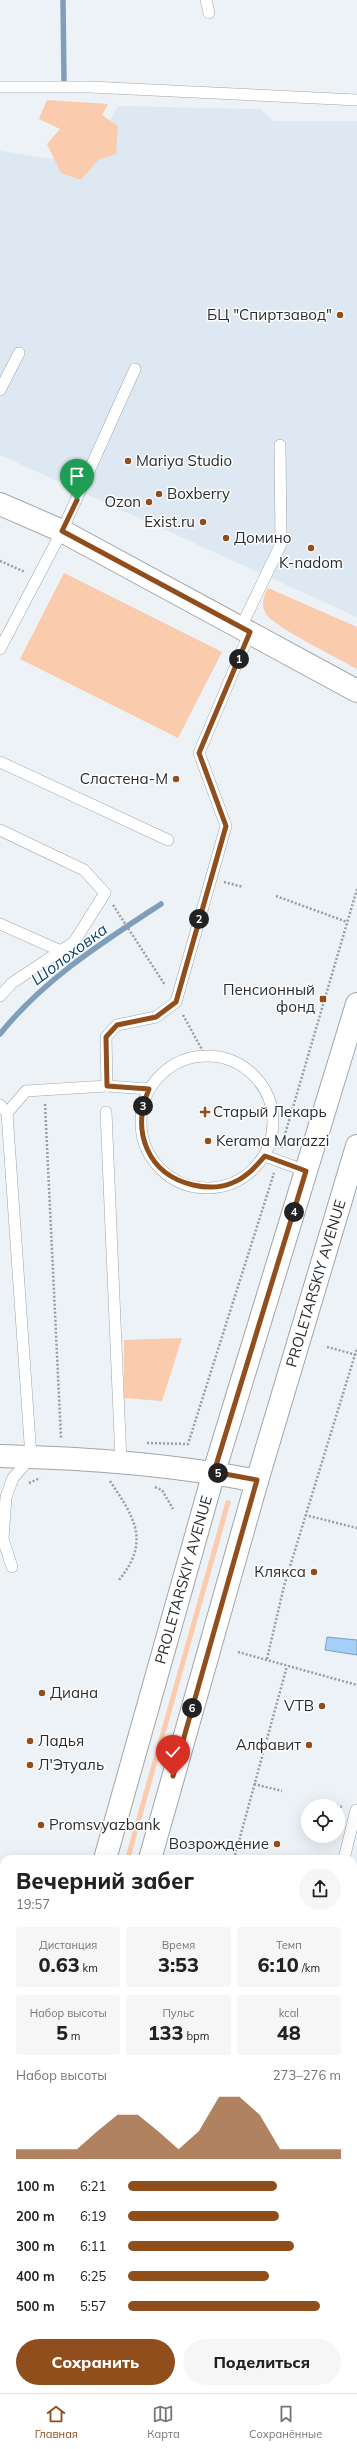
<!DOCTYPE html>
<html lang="ru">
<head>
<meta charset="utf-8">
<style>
	body { margin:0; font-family:Mulish,sans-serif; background:#f6f6f6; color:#222; height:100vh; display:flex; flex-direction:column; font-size:15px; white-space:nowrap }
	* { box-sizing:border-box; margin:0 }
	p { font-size:13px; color:#767676 }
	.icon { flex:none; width:22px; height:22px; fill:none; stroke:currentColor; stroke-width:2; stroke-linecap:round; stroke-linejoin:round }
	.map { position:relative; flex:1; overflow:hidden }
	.sheet { position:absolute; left:0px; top:1855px; width:357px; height:538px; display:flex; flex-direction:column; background:#fff; border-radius:12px 12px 0 0; box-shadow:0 4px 16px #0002 }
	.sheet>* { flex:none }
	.fabs { position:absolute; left:301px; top:1799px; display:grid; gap:8px }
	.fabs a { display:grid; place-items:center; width:44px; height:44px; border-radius:50%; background:#fff; box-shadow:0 4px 16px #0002; font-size:20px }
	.pin { position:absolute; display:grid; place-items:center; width:34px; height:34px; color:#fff; margin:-41px -17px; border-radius:50% 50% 50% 0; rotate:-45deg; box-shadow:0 0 4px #0007 }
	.pin .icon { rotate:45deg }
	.km { position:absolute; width:20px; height:20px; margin:-10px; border-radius:50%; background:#222; color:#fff; font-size:11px; line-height:20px; text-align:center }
	.round { display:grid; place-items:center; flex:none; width:42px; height:42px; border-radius:21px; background:#f6f6f6 }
	.headline { display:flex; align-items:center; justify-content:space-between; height:68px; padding:0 16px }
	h1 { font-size:22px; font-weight:800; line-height:30px }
	.metrics { display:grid; grid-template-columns:repeat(3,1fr); gap:6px; height:68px; padding:4px 16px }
	.metrics div { display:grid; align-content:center; border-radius:4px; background:#f6f6f6; text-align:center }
	.metrics b { font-size:20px; font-weight:800 }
	.metrics small { font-size:11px; font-weight:400 }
	.metrics p { font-size:11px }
	.chart { height:112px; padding:8px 16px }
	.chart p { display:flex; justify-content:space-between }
	.chart svg { width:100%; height:72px; margin-top:4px; fill:#904e1d; opacity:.7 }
	.cta { display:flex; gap:8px; margin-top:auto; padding:8px 16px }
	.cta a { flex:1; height:46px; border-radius:24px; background:#904e1d; color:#fff; font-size:16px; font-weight:800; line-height:46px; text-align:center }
	.cta a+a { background:#f6f6f6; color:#222 }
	ul { padding:0 16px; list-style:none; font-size:13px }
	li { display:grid; grid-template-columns:64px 48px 1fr; align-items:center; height:30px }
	li i { height:10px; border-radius:5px; background:#904e1d }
	.tabs { display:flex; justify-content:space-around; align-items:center; height:56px; border-top:1px solid #e0e0e0; background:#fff; font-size:11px; color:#767676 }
	.tabs a { display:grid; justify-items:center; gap:2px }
	.tabs .active { color:#904e1d }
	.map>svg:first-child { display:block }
	.built { fill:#dde8f2 }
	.green { fill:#fbcbad }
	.water { fill:#a3cff8; stroke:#7f9ebb }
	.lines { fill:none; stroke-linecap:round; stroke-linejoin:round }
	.stream { stroke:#7f9ebb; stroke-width:5.5 }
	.service-casing { stroke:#a0a5a9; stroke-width:12 }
	.tertiary-casing { stroke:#a0a5a9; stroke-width:24 }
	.secondary-casing { stroke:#a0a5a9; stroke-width:24 }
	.primary-casing { stroke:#a0a5a9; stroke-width:24 }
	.path { stroke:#9a9da1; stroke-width:2.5; stroke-dasharray:2 2; stroke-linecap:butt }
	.service { stroke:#fff; stroke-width:11 }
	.tertiary { stroke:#fff; stroke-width:22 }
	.secondary { stroke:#fff; stroke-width:22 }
	.primary { stroke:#fff; stroke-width:22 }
	.route-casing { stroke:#fff; stroke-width:8 }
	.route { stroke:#904e1d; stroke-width:5 }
	.poi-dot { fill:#904e1d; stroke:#fefefe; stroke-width:1.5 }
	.labels { text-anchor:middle; stroke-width:3; stroke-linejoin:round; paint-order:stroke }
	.poi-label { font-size:15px; fill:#2a2c2e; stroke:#fefefe; text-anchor:end }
	.street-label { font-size:15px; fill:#2a2c2e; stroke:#fefefe }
	.water-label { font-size:16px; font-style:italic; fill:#07426c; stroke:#fefefe }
</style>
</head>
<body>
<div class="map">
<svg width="357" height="2393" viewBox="0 0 357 2393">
	<rect width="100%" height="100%" fill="#edf2f7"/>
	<polygon class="built" points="118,106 260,109 273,121 357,121 357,617 0,455 0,151 86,164"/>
	<g class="green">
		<polygon points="47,100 108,104 102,115 118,126 116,154 98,160 81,180 61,173 47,144 60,129 39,119"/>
		<polygon points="64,573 222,652 178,738 20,659"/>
		<path d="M268 588 357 627V669C340 659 274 627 266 614 261 605 263 597 268 588Z"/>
		<polygon points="182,1338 162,1401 124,1398 124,1340"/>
		<polygon points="226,1500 231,1501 130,1859 125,1859"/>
	</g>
	<polygon class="water" points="327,1637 357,1640 357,1655 325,1650"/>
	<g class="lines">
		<g class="stream">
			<polyline points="63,0 64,80"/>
			<path d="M0 1034C44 979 103 942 161 904"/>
		</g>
		<defs>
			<g id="service">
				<polyline points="206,0 209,13"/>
				<polyline points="0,87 90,87 357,100"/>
				<polyline points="0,390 19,353"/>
				<polyline points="241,627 281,544 280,445"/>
				<polyline points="0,649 62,531 135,369"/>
				<polyline points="0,762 168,840"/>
				<polyline points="0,830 84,870 105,893 74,942 12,983 0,996"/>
				<polyline points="0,924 61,951"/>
				<circle cx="207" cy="1122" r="66"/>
				<polyline points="149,1089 107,1086 106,1037 117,1025 156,1017 176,1002 226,826 199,753 250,632"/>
				<polyline points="0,1105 7,1113 31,1457 13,1478 6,1497 3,1539 12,1567"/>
				<polyline points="106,1112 121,1461"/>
				<polyline points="7,1113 26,1091 107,1086"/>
				<polyline points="265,1156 306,1171"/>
				<polyline points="344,1859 356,1810"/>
				<polyline points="0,1997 4,1998"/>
				<polyline points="353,2044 357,2043"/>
				<polyline points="0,2208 4,2208"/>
				<polyline points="308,2393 308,2389"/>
			</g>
			<path id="tertiary" d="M0 1456C87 1458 172 1464 257 1481"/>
			<polyline id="secondary" points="0,504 62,531 357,691"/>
			<g id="primary">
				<path id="s1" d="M105 1859 214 1472 357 1004"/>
				<path id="s2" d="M150 1859 257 1481 357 1146"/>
				<polyline points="0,2325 4,2302"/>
				<polyline points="30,2393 31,2389"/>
			</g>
		</defs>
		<use href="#service" class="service-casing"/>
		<use href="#tertiary" class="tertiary-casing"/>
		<use href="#secondary" class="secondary-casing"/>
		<use href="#primary" class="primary-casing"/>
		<g class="path">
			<polyline points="0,561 25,572"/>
			<polyline points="224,882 243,887"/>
			<polyline points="276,896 347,922"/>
			<polyline points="113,905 165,985"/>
			<polyline points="183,1015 205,1055"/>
			<polyline points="45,1104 61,1438"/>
			<polyline points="281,1148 357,889"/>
			<polyline points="327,1347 357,1355"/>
			<polyline points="147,1443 188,1444 274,1173"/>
			<path d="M110 1481C134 1517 151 1541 119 1580"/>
			<polyline points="29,1483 40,1478"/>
			<polyline points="155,1487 162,1490 173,1509"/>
			<polyline points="305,1515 357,1528"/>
			<polyline points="238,1652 357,1685"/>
			<polyline points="267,1659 284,1586 357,1348"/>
			<polyline points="254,1784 282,1791"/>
			<polyline points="321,1801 342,1807"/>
			<polyline points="234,1859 287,1666"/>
			<polyline points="353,2203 357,2203"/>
		</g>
		<use href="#service" class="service"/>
		<use href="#tertiary" class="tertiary"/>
		<use href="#secondary" class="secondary"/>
		<use href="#primary" class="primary"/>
	</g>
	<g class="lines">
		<defs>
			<path id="route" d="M77 500 62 531 250 632 199 753 226 826 176 1002 156 1017 117 1025 106 1037 107 1086 149 1089C131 1131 147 1174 193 1185 206 1188 220 1188 232 1183 246 1178 255 1167 265 1156L306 1171 214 1472 257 1480 173 1776"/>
		</defs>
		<use href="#route" class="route-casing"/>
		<use href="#route" class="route"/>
	</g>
	<g class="poi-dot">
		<circle cx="340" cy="315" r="4"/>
		<circle cx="128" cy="461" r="4"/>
		<circle cx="159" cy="494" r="4"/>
		<circle cx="149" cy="502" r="4"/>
		<circle cx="203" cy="522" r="4"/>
		<circle cx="226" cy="538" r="4"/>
		<circle cx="311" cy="548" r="4"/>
		<circle cx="176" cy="779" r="4"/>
		<rect x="319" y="995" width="8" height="8" rx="2"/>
		<path d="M203 1106h4v4h4v4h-4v4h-4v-4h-4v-4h4z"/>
		<circle cx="208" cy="1141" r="4"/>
		<circle cx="314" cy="1572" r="4"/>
		<circle cx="42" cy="1693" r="4"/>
		<circle cx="322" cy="1706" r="4"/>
		<circle cx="30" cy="1741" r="4"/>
		<circle cx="309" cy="1745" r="4"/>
		<circle cx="30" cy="1765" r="4"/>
		<circle cx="41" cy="1825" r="4"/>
		<circle cx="277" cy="1844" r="4"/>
	</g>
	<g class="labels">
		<g class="poi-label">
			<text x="332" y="320">БЦ "Спиртзавод"</text>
			<text x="136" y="466" text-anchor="start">Mariya Studio</text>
			<text x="167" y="499" text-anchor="start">Boxberry</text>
			<text x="141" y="507">Ozon</text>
			<text x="195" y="527">Exist.ru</text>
			<text x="234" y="543" text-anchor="start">Домино</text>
			<text x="311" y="568" text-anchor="middle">K-nadom</text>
			<text x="168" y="784">Сластена-М</text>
			<text x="315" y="995">Пенсионный<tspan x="315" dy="17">фонд</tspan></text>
			<text x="213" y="1117" text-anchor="start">Старый Лекарь</text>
			<text x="216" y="1146" text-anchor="start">Kerama Marazzi</text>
			<text x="306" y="1577">Клякса</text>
			<text x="50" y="1698" text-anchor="start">Диана</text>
			<text x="314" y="1711">VTB</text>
			<text x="38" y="1746" text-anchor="start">Ладья</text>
			<text x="301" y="1750">Алфавит</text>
			<text x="38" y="1770" text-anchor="start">Л'Этуаль</text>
			<text x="49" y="1830" text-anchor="start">Promsvyazbank</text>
			<text x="269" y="1849">Возрождение</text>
		</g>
		<g class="street-label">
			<text dy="5" stroke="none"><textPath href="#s2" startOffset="599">PROLETARSKIY AVENUE</textPath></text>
			<text dy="5" stroke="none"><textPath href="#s1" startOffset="290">PROLETARSKIY AVENUE</textPath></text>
		</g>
		<g class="water-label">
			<text transform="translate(69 954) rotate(-37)" y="6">Шолоховка</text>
		</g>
	</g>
</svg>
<div class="fabs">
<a><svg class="icon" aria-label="locate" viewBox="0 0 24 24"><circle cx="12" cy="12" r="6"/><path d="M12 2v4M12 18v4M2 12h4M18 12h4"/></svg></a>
</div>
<div class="pin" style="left:77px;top:500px;background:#1e9e55"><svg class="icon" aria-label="arrive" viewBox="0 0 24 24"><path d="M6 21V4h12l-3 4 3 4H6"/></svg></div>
<div class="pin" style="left:173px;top:1776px;background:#d93025"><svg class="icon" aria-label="check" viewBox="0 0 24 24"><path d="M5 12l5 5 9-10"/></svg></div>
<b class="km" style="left:239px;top:659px">1</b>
<b class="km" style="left:199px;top:919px">2</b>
<b class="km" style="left:143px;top:1106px">3</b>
<b class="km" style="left:294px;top:1212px">4</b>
<b class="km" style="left:218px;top:1473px">5</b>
<b class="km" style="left:192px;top:1708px">6</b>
<section class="sheet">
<div class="headline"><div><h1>Вечерний забег</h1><p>19:57</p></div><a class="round"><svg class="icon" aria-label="share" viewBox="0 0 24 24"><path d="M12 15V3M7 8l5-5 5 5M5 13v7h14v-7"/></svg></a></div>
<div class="metrics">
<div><p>Дистанция</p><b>0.63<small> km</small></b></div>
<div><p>Время</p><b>3:53</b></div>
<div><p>Темп</p><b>6:10<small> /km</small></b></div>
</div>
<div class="metrics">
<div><p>Набор высоты</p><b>5<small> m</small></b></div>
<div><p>Пульс</p><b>133<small> bpm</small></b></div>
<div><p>kcal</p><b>48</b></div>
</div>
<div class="chart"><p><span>Набор высоты</span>273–276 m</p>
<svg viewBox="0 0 160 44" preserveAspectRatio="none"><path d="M0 44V38L10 38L20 38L30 38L40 27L50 17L60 17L70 27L80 38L90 27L100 6L110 6L120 17L130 38L140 38L150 38L160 38V44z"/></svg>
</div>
<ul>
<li><b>100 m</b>6:21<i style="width:70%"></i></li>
<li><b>200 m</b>6:19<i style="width:71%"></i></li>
<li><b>300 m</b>6:11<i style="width:78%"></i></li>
<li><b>400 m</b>6:25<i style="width:66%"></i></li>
<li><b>500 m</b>5:57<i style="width:90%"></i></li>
</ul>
<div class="cta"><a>Сохранить</a><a>Поделиться</a></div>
</section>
</div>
<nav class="tabs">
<a class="active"><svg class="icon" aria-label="home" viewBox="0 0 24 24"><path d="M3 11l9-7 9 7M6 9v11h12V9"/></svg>Главная</a>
<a><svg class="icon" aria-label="map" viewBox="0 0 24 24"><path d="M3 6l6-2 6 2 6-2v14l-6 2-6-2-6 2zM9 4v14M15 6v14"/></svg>Карта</a>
<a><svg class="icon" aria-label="saved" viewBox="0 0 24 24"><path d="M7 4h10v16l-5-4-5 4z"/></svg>Сохранённые</a>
</nav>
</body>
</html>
